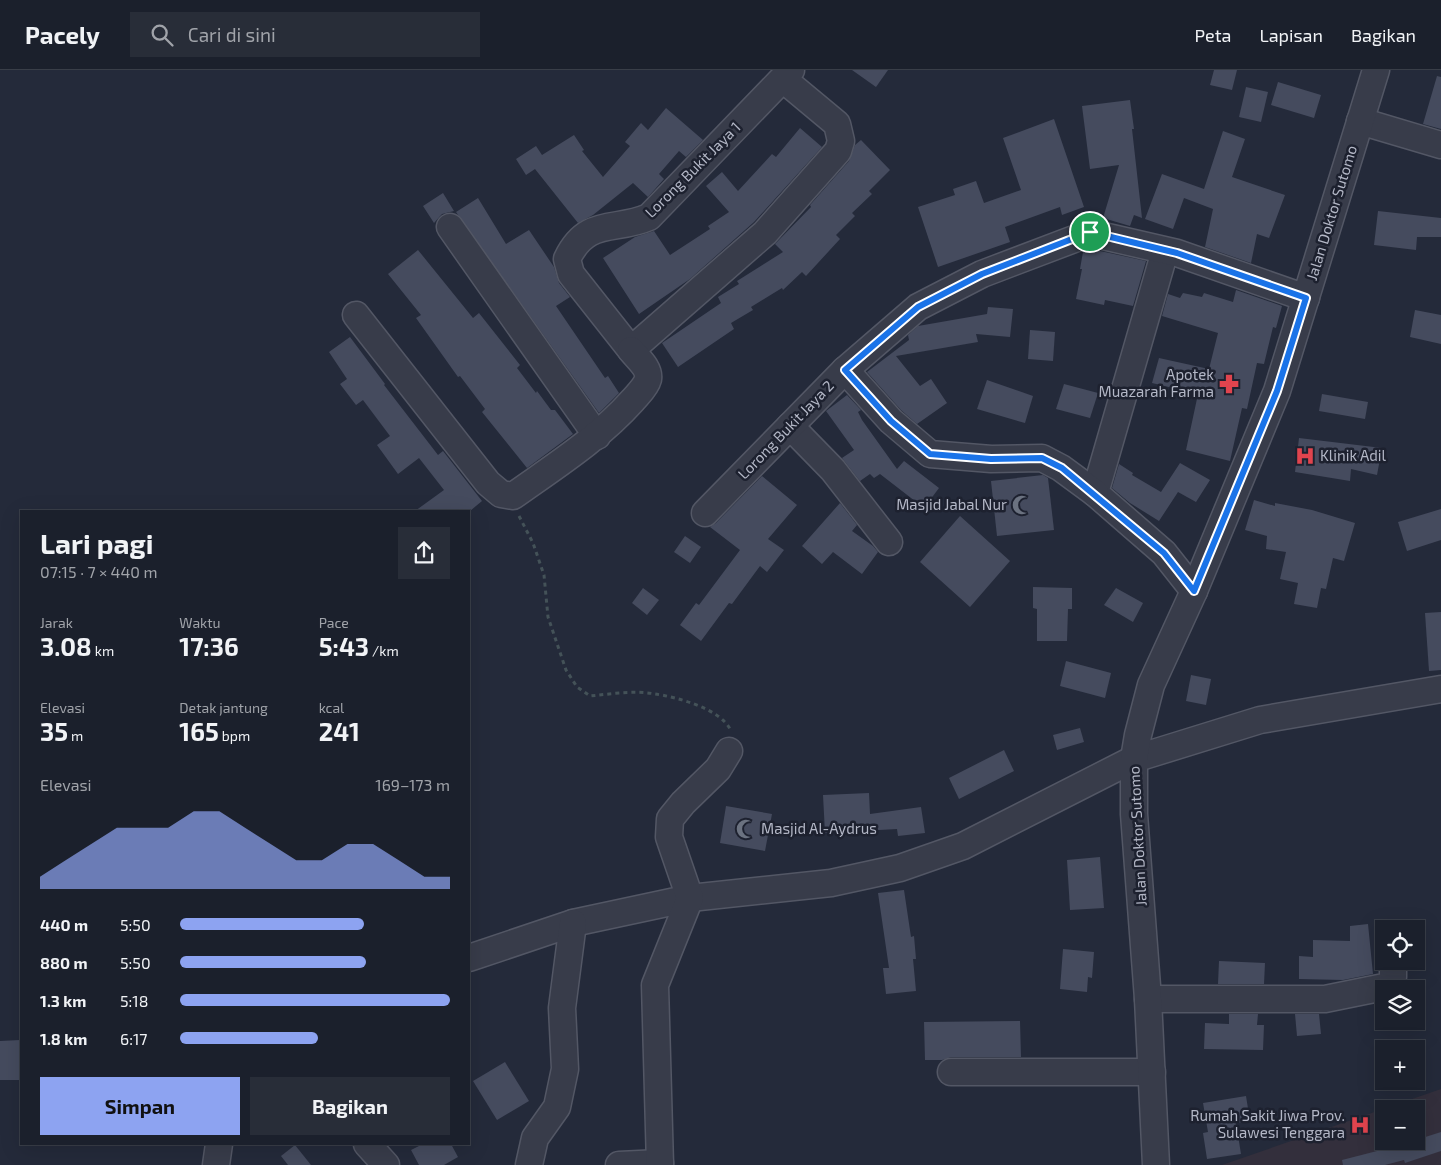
<!DOCTYPE html>
<html lang="id">
<head>
<meta charset="utf-8">
<style>
	body { margin:0; font-family:"Exo 2",sans-serif; background:#282d38; color:#f1f3f6; height:100vh; display:flex; flex-direction:column; font-size:19px; white-space:nowrap }
	* { box-sizing:border-box; margin:0 }
	p { font-size:16px; color:#a0a3a9 }
	.icon { flex:none; width:28px; height:28px; fill:none; stroke:currentColor; stroke-width:2; stroke-linecap:round; stroke-linejoin:round }
	.map { position:relative; flex:1; overflow:hidden }
	.drawer { position:absolute; left:20px; top:440px; width:450px; height:635px; display:flex; flex-direction:column; background:#1b202c; border-radius:0px; box-shadow:0 5px 20px #0002,0 0 0 1px #393e48 }
	.drawer>* { flex:none }
	.controls { position:absolute; left:1375px; top:850px; display:grid; gap:10px }
	.controls a { display:grid; place-items:center; width:50px; height:50px; border-radius:0px; background:#1b202c; box-shadow:0 5px 20px #0002,0 0 0 1px #393e48; font-size:25px }
	.pin { position:absolute; display:grid; place-items:center; width:42px; height:42px; color:#fff; margin:-21px; border:2px solid #fff; border-radius:50%; box-shadow:0 1px 5px #0007 }
	.round { display:grid; place-items:center; flex:none; width:52px; height:52px; border-radius:0px; background:#282d38 }
	.summary { display:flex; align-items:center; justify-content:space-between; height:85px; padding:0 20px }
	h1 { font-size:28px; font-weight:700; line-height:38px }
	.figures { display:grid; grid-template-columns:repeat(3,1fr); gap:8px; height:85px; padding:5px 20px }
	.figures div { display:grid; align-content:center }
	.figures b { font-size:25px; font-weight:700 }
	.figures small { font-size:14px; font-weight:400 }
	.figures p { font-size:14px }
	.chart { height:140px; padding:10px 20px }
	.chart p { display:flex; justify-content:space-between }
	.chart svg { width:100%; height:90px; margin-top:5px; fill:#8da3f1; opacity:.7 }
	.primary-button { display:flex; gap:10px; margin-top:auto; padding:10px 20px }
	.primary-button a { flex:1; height:58px; border-radius:0px; background:#8da3f1; color:#111; font-size:20px; font-weight:700; line-height:58px; text-align:center }
	.primary-button a+a { background:#282d38; color:#f1f3f6 }
	ul { padding:0 20px; list-style:none; font-size:16px }
	li { display:grid; grid-template-columns:80px 60px 1fr; align-items:center; height:38px }
	li i { height:12px; border-radius:6px; background:#8da3f1 }
	header { display:flex; align-items:center; gap:30px; box-sizing:border-box; height:70px; padding:0 25px; background:#1b202c; border-bottom:1px solid #393e48 }
	header strong { font-size:24px }
	nav { display:flex; gap:28px; margin-inline-start:auto; font-size:18px }
	.search { width:350px; height:45px; background:#282d38; display:flex; align-items:center; gap:12px; box-sizing:border-box; padding:0 18px; border-radius:0px; color:#a0a3a9; font-size:19px }
	.map>svg:first-child { display:block }
	.medical { fill:#332f3c; fill-rule:evenodd }
	.building { fill:#454b5e }
	.lines { fill:none; stroke-linecap:round; stroke-linejoin:round }
	.minor-casing { stroke:#535765; stroke-width:29 }
	.path { stroke:#445258; stroke-width:3; stroke-dasharray:4 4; stroke-linecap:butt }
	.minor { stroke:#383c4a; stroke-width:26 }
	.route-casing { stroke:#fff; stroke-width:10 }
	.route { stroke:#1a73e8; stroke-width:6 }
	.labels { text-anchor:middle; stroke-width:5; stroke-linejoin:round; paint-order:stroke }
	.street-label { font-size:15px; fill:#b3b7c6; stroke:#1d212f }
	.poi-label { font-size:15px; fill:#b3b7c6; stroke:#1d212f; text-anchor:end }
</style>
</head>
<body>
<header>
<strong>Pacely</strong>
<div class="search"><svg class="icon" aria-label="search" viewBox="0 0 24 24"><circle cx="10" cy="10" r="6"/><path d="M15 15l6 6"/></svg>Cari di sini</div>
<nav><a>Peta</a><a>Lapisan</a><a>Bagikan</a></nav>
</header>
<div class="map">
<svg width="1441" height="1095" viewBox="0 0 1441 1095">
	<rect width="100%" height="100%" fill="#242a3a"/>
	<path class="medical" d="M1441 1019V1095H1222ZM1384 1039H1416V1071H1384Z"/>
	<g class="building">
		<polygon points="852,0 888,0 876,17"/>
		<polygon points="1214,0 1237,0 1232,20 1210,15"/>
		<polygon points="1437,6 1441,7 1441,59 1423,54"/>
		<polygon points="1278,12 1321,25 1314,48 1271,35"/>
		<polygon points="1246,17 1268,22 1261,52 1239,47"/>
		<polygon points="1130,30 1134,59 1132,59 1142,148 1134,145 1130,156 1103,148 1119,95 1090,99 1082,36"/>
		<polygon points="666,38 703,70 686,87 679,81 659,104 664,109 648,127 633,113 593,145 578,153 535,99 526,105 516,89 536,76 542,85 574,65 584,80 582,81 603,107 630,76 625,72 641,53 648,60"/>
		<polygon points="1054,49 1084,137 1062,145 1060,137 1005,157 1010,172 938,197 918,137 955,125 953,119 976,111 984,133 1021,120 1003,68"/>
		<polygon points="800,58 822,77 754,152 690,209 639,244 603,188 635,167 654,161 670,185 710,159 708,156 729,142 706,116 722,102 738,121 772,84 776,87"/>
		<polygon points="1223,61 1245,69 1232,107 1285,125 1269,168 1257,164 1251,193 1205,177 1213,139 1184,128 1173,159 1145,149 1162,104 1204,119"/>
		<polygon points="861,70 890,100 869,121 872,124 852,143 855,146 836,165 840,169 806,206 802,202 783,220 782,218 751,237 753,240 731,253 734,259 678,297 662,273 721,233 718,227 739,214 737,211 783,182 775,174 811,137 810,135 849,91 855,75"/>
		<polygon points="443,123 454,141 442,144 434,153 423,136"/>
		<polygon points="478,128 506,174 529,160 554,197 559,213 570,227 556,236 605,308 608,306 619,323 599,343 456,142"/>
		<polygon points="1378,141 1441,148 1441,167 1417,167 1416,180 1374,175"/>
		<polygon points="1091,179 1146,191 1133,236 1105,230 1104,235 1076,229 1082,199 1080,199 1083,182"/>
		<polygon points="418,180 473,248 479,243 520,295 517,298 536,323 537,321 551,340 555,340 573,364 527,398 482,342 485,339 460,306 458,307 416,248 421,245 388,204"/>
		<polygon points="1236,220 1282,236 1276,258 1273,257 1264,294 1257,293 1247,339 1242,338 1230,391 1186,380 1198,324 1152,313 1159,288 1209,299 1218,263 1162,246 1168,224 1180,228 1183,223 1202,227 1204,223 1233,232"/>
		<polygon points="988,237 1013,239 1010,267 976,264 978,272 896,286 920,316 931,309 947,333 917,354 901,340 867,302 909,270 908,265 918,256 987,244"/>
		<polygon points="1415,240 1441,245 1441,274 1410,267"/>
		<polygon points="1030,260 1055,262 1053,291 1028,289"/>
		<polygon points="350,267 385,314 384,315 438,385 443,381 482,431 470,441 415,441 444,420 419,388 398,404 377,375 390,366 363,330 356,335 340,314 347,309 329,282"/>
		<polygon points="987,310 1033,326 1025,353 977,339"/>
		<polygon points="1064,314 1098,323 1090,348 1056,339"/>
		<polygon points="1322,324 1368,332 1365,349 1319,341"/>
		<polygon points="847,325 861,340 858,342 862,350 897,399 904,391 939,418 924,438 880,404 874,408 870,404 860,411 842,388 854,380 826,341"/>
		<polygon points="1299,368 1382,378 1377,405 1351,399 1350,411 1295,402"/>
		<polygon points="1180,393 1210,410 1196,432 1178,422 1159,451 1130,433 1112,418 1119,394 1133,403 1132,405 1161,422"/>
		<polygon points="1043,405 1048,408 1054,460 997,466 991,411"/>
		<polygon points="762,406 797,435 768,469 784,480 767,502 760,496 732,534 729,533 701,571 680,555 696,533 699,535 740,480 710,457 716,453"/>
		<polygon points="1254,430 1275,436 1275,433 1312,440 1355,453 1344,491 1333,488 1326,519 1321,518 1317,538 1294,534 1298,513 1280,509 1286,482 1266,479 1267,466 1245,460"/>
		<polygon points="840,433 857,455 852,461 873,476 878,482 862,504 833,482 822,494 802,476"/>
		<polygon points="1441,439 1441,470 1407,481 1398,452"/>
		<polygon points="960,446 1010,491 970,537 920,492"/>
		<polygon points="685,466 701,477 690,493 674,482"/>
		<polygon points="1033,517 1072,518 1072,539 1068,539 1067,571 1037,571 1037,539 1033,538"/>
		<polygon points="643,518 659,530 647,545 632,533"/>
		<polygon points="1116,518 1143,533 1133,552 1104,535"/>
		<polygon points="1441,542 1441,600 1429,601 1425,543"/>
		<polygon points="1066,591 1111,603 1105,628 1060,616"/>
		<polygon points="1191,605 1211,609 1206,635 1186,631"/>
		<polygon points="1080,658 1084,672 1057,680 1053,665"/>
		<polygon points="1004,680 1014,701 959,729 949,708"/>
		<polygon points="869,723 870,744 921,737 925,763 898,766 897,759 825,763 823,725"/>
		<polygon points="726,736 772,744 765,781 720,773"/>
		<polygon points="1100,787 1104,838 1070,840 1067,790"/>
		<polygon points="904,820 911,867 914,866 916,889 913,889 916,921 886,924 883,898 889,898 878,823"/>
		<polygon points="1368,854 1373,904 1343,910 1299,909 1299,886 1313,887 1313,870 1350,871 1350,856"/>
		<polygon points="1063,879 1094,882 1092,908 1088,907 1087,922 1060,919"/>
		<polygon points="1219,891 1265,893 1264,914 1218,914"/>
		<polygon points="1229,944 1258,944 1257,955 1264,955 1263,980 1204,979 1205,953 1229,954"/>
		<polygon points="1295,944 1319,944 1321,964 1297,966"/>
		<polygon points="1020,951 1021,987 951,987 942,990 925,990 924,952"/>
		<polygon points="20,970 20,1010 0,1010 0,971"/>
		<polygon points="505,992 529,1031 497,1050 473,1011"/>
		<polygon points="1246,1026 1250,1051 1236,1053 1241,1084 1207,1089 1203,1063 1208,1062 1203,1033"/>
		<polygon points="1441,1062 1441,1081 1405,1093 1404,1090 1385,1095 1343,1095 1342,1090 1416,1071 1416,1070"/>
		<polygon points="423,1074 451,1074 458,1087 444,1095 419,1095 411,1080"/>
		<polygon points="295,1075 311,1095 288,1095 281,1086"/>
	</g>
	<g class="lines">
		<defs>
			<g id="minor">
				<path d="M783 9 837 54 841 71 838 81 765 163 631 280 571 204 567 189C587 147 615 162 649 147L791 0"/>
				<polyline points="1360,51 1441,75"/>
				<polyline points="450,157 597,366"/>
				<polyline points="1165,181 1095,423 1164,483 1194,521"/>
				<path d="M356 245 488 413 501 424 513 426C555 396 598 369 633 330 638 324 646 317 648 309 650 298 637 288 631 280"/>
				<polyline points="845,300 891,351 930,384 991,389 1042,388 1061,398 1095,423"/>
				<polyline points="790,356 833,400 889,472"/>
				<polyline points="705,443 845,300 918,237 982,204 1090,163 1177,183 1306,228"/>
				<polyline points="469,888 573,853 690,828 831,813 900,798 963,776 1134,689 1260,650 1441,619"/>
				<polyline points="1148,929 1325,929 1389,916 1393,907 1393,891"/>
				<polyline points="951,1002 1152,1002"/>
				<polyline points="367,1074 386,1095"/>
				<polyline points="216,1095 219,1074"/>
				<polyline points="529,1095 535,1068 557,1037 565,999 562,938 573,853"/>
				<polyline points="619,1095 660,1093"/>
				<polyline points="660,1095 655,915 690,828 669,767 670,749 683,733 718,699 729,681"/>
				<polyline points="1156,1095 1148,929 1134,744 1134,689 1138,665 1151,615 1194,521 1277,321 1376,0"/>
			</g>
		</defs>
		<use href="#minor" class="minor-casing"/>
		<path class="path" d="M519 446 533 473 544 505 548 547 566 600 577 617 590 626C611 624 634 620 655 624 677 627 720 639 730 659"/>
		<use href="#minor" class="minor"/>
	</g>
	<g class="lines">
		<defs>
			<polygon id="route" points="1090,162 1177,183 1306,228 1277,321 1194,521 1164,483 1062,398 1042,388 991,389 930,384 891,351 845,300 918,237 982,204"/>
		</defs>
		<use href="#route" class="route-casing"/>
		<use href="#route" class="route"/>
	</g>
	<defs>
		<symbol id="pharmacy-bare" viewBox="-9 -9 18 18"><path d="M-2-6h4v4h4v4h-4v4h-4v-4h-4v-4h4Z" fill="#e0444e" stroke="#1d212f" stroke-width="2.5" paint-order="stroke"/></symbol>
		<symbol id="hospital-bare" viewBox="-9 -9 18 18"><path d="M-5-5h3v3.5h4V-5h3V5h-3V1.5h-4V5h-3Z" fill="#e0444e" stroke="#1d212f" stroke-width="2.5" paint-order="stroke"/></symbol>
		<symbol id="mosque-bare" viewBox="-9 -9 18 18"><path d="M3.5-4.9A6 6 0 1 0 3.5 4.9A5 5 0 1 1 3.5-4.9Z" fill="#6b7280" stroke="#1d212f" stroke-width="2.5" paint-order="stroke"/></symbol>
	</defs>
	<g fill-rule="evenodd">
		<use href="#pharmacy-bare" x="1215" y="300" width="28" height="28"/>
		<use href="#hospital-bare" x="1291" y="372" width="28" height="28"/>
		<use href="#mosque-bare" x="1008" y="421" width="28" height="28"/>
		<use href="#mosque-bare" x="732" y="745" width="28" height="28"/>
		<use href="#hospital-bare" x="1346" y="1041" width="28" height="28"/>
	</g>
	<g class="labels">
		<g class="street-label">
			<text transform="translate(693 100) rotate(-45)" y="5">Lorong Bukit Jaya 1</text>
			<text transform="translate(1332 143) rotate(-73)" y="5">Jalan Doktor Sutomo</text>
			<text transform="translate(786 360) rotate(-46)" y="5">Lorong Bukit Jaya 2</text>
			<text transform="translate(1138 766) rotate(-93)" y="5">Jalan Doktor Sutomo</text>
		</g>
		<g class="poi-label">
			<text x="1214" y="310">Apotek<tspan x="1214" dy="17">Muazarah Farma</tspan></text>
			<text x="1320" y="391" text-anchor="start">Klinik Adil</text>
			<text x="1007" y="440">Masjid Jabal Nur</text>
			<text x="761" y="764" text-anchor="start">Masjid Al-Aydrus</text>
			<text x="1345" y="1051">Rumah Sakit Jiwa Prov.<tspan x="1345" dy="17">Sulawesi Tenggara</tspan></text>
		</g>
	</g>
</svg>
<div class="controls">
<a><svg class="icon" aria-label="locate" viewBox="0 0 24 24"><circle cx="12" cy="12" r="6"/><path d="M12 2v4M12 18v4M2 12h4M18 12h4"/></svg></a>
<a><svg class="icon" aria-label="layers" viewBox="0 0 24 24"><path d="M12 4l9 5-9 5-9-5zM3 14l9 5 9-5"/></svg></a>
<a>+</a>
<a>−</a>
</div>
<div class="pin" style="left:1090px;top:162px;background:#1e9e55"><svg class="icon" aria-label="arrive" viewBox="0 0 24 24"><path d="M6 21V4h12l-3 4 3 4H6"/></svg></div>
<section class="drawer">
<div class="summary"><div><h1>Lari pagi</h1><p>07:15 · 7 × 440 m</p></div><a class="round"><svg class="icon" aria-label="share" viewBox="0 0 24 24"><path d="M12 15V3M7 8l5-5 5 5M5 13v7h14v-7"/></svg></a></div>
<div class="figures">
<div><p>Jarak</p><b>3.08<small> km</small></b></div>
<div><p>Waktu</p><b>17:36</b></div>
<div><p>Pace</p><b>5:43<small> /km</small></b></div>
</div>
<div class="figures">
<div><p>Elevasi</p><b>35<small> m</small></b></div>
<div><p>Detak jantung</p><b>165<small> bpm</small></b></div>
<div><p>kcal</p><b>241</b></div>
</div>
<div class="chart"><p><span>Elevasi</span>169–173 m</p>
<svg viewBox="0 0 160 44" preserveAspectRatio="none"><path d="M0 44V38L10 30L20 22L30 14L40 14L50 14L60 6L70 6L80 14L90 22L100 30L110 30L120 22L130 22L140 30L150 38L160 38V44z"/></svg>
</div>
<ul>
<li><b>440 m</b>5:50<i style="width:68%"></i></li>
<li><b>880 m</b>5:50<i style="width:69%"></i></li>
<li><b>1.3 km</b>5:18<i style="width:100%"></i></li>
<li><b>1.8 km</b>6:17<i style="width:51%"></i></li>
</ul>
<div class="primary-button"><a>Simpan</a><a>Bagikan</a></div>
</section>
</div>
</body>
</html>
